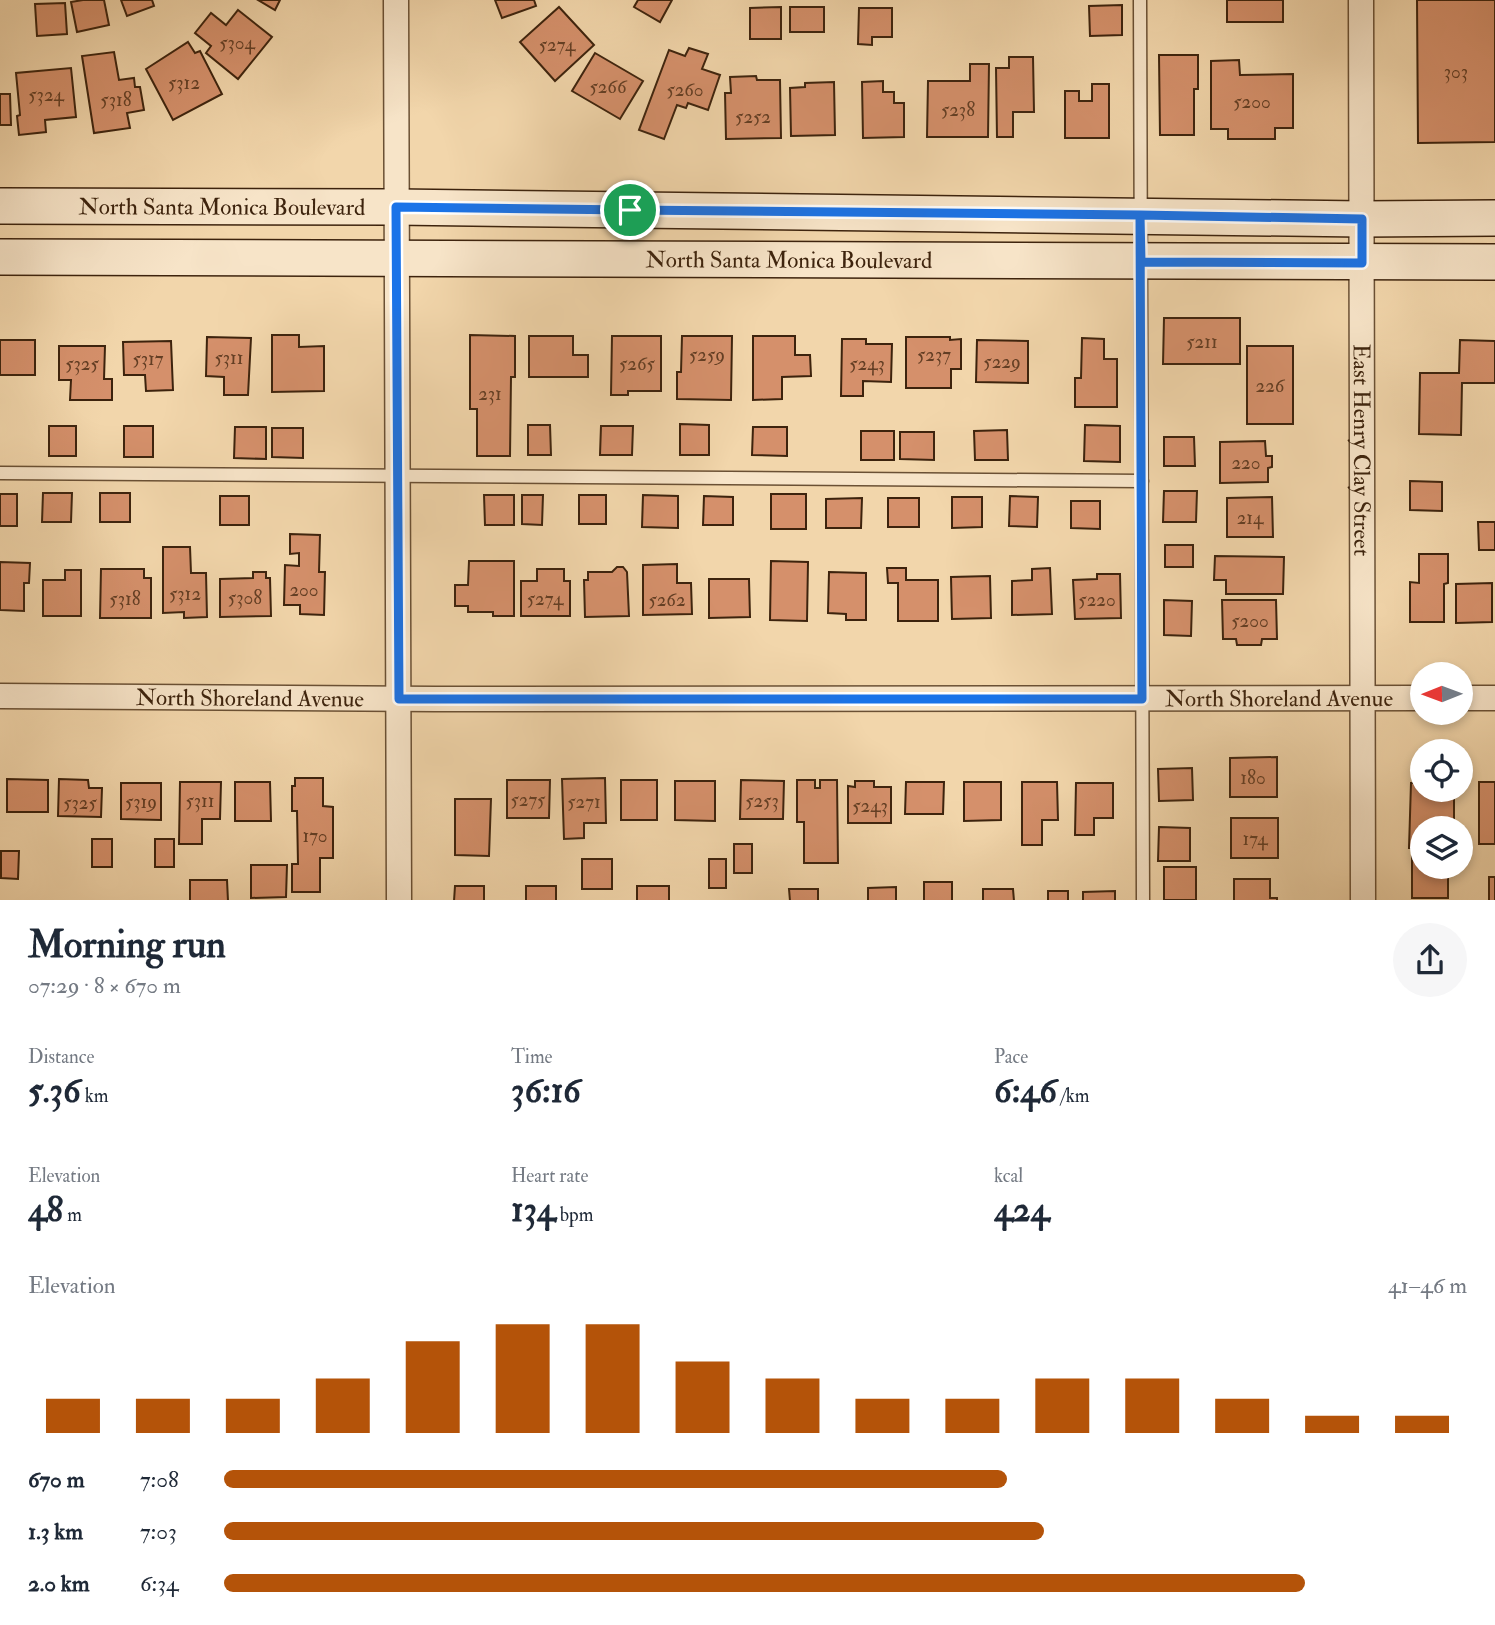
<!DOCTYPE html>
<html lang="en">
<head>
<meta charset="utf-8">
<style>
	body { margin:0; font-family:"IM FELL Double Pica",serif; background:#f6f6f7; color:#1f2937; height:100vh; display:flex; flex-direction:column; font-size:26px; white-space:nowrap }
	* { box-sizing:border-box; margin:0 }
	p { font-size:23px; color:#747a83 }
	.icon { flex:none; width:38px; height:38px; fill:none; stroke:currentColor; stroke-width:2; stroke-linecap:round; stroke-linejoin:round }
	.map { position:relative; height:900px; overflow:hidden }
	.sheet { display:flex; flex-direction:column; background:#fff; flex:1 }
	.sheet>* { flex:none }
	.needle { width:46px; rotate:269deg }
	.controls { position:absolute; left:1410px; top:662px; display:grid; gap:14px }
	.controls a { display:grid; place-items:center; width:63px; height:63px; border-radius:50%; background:#fff; box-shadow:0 4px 10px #0003; font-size:35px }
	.pin { position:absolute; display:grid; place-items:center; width:60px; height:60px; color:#fff; margin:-30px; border:4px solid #fff; border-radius:50%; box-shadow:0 2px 7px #0007 }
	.round { display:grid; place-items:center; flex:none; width:74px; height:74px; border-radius:37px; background:#f6f6f7 }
	.headline { display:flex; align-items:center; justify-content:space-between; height:119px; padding:0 28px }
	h1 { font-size:38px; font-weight:800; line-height:52px }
	.figures { display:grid; grid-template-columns:repeat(3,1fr); gap:10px; height:119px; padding:7px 28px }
	.figures div { display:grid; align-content:center }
	.figures b { font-size:35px; font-weight:800 }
	.figures small { font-size:19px; font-weight:400 }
	.figures p { font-size:19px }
	.chart { height:196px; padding:14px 28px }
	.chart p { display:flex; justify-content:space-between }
	.chart svg { width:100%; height:126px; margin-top:7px; stroke:#b45309; stroke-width:6 }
	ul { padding:0 28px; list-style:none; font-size:23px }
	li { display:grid; grid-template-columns:112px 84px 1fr; align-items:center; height:52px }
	li i { height:18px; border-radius:9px; background:#b45309 }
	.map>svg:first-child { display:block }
	.building { fill:#d5906b; stroke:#3d230d; stroke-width:2 }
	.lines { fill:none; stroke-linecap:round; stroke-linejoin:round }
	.lane-casing { stroke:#6a5034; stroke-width:15 }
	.street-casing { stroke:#6a5034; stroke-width:27 }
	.secondary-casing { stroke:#3d230d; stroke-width:38 }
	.lane { stroke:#f7e4c8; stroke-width:12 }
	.street { stroke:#f7e4c8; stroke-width:24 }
	.secondary { stroke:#f7e4c8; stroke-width:35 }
	.route-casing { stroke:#fff; stroke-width:14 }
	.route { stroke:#1a73e8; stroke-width:9 }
	.labels { text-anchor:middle; stroke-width:7; stroke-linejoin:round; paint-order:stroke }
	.number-label { font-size:19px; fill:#633e24 }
	.street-label { font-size:23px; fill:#3d230d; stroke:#f7e4c8 }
</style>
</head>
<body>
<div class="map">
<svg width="1495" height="901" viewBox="0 0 1495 901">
	<rect width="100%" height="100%" fill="#f2d6ab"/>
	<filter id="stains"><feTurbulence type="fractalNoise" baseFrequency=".00286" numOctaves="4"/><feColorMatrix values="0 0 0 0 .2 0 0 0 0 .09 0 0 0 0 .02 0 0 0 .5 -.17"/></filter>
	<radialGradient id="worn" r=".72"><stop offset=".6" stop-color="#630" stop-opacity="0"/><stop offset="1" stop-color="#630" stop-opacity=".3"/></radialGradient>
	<g class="building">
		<polygon points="83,0 104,0 109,25 77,32 71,2"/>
		<polygon points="121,0 152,0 154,6 127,16"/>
		<polygon points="258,0 280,0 275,10"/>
		<polygon points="495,0 534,0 536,6 502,18"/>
		<polygon points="638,0 672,0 660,22 634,7"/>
		<rect x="1227" y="0" width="56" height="22"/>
		<polygon points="1417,0 1495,0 1495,142 1418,143"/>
		<polygon points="65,3 67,34 37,36 35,4"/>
		<polygon points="1122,5 1122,35 1090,36 1089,6"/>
		<polygon points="559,7 594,45 555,81 520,42"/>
		<polygon points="781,7 781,39 750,39 750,8"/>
		<rect x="790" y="7" width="34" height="25"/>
		<polygon points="859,8 892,8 892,37 872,37 872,45 858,44"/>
		<polygon points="238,10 272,37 238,79 206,53 211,46 195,33 211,13 226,25"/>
		<polygon points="188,42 195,53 200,51 222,94 173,120 146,69"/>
		<polygon points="689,48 708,54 702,69 720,75 708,110 688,103 686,108 677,105 664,139 639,130 669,50 685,56"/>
		<polygon points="114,52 119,80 134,78 135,87 140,87 144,110 127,113 130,128 94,133 82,56"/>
		<polygon points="595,53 643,81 620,119 572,91"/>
		<polygon points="1159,55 1198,55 1198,89 1194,89 1194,135 1160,135"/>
		<polygon points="1009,57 1033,57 1034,112 1013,112 1013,137 997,137 996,68 1009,68"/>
		<polygon points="1239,60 1240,75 1293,74 1293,128 1275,128 1275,139 1228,139 1228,129 1211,129 1211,61"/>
		<polygon points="970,64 989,64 988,137 927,137 928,81 970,81"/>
		<polygon points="71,68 76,117 45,120 46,132 19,135 17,116 20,115 16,73"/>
		<polygon points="756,76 757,80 780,80 781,138 726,139 725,93 731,93 730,77"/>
		<polygon points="883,81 883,92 894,92 894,103 904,103 904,137 863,138 862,82"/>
		<polygon points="834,82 835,135 791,136 790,88 805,87 805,83"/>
		<polygon points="1092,84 1109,84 1109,138 1065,138 1065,91 1079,91 1079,101 1092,101"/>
		<polygon points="0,94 10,94 11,125 0,125"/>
		<polygon points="1164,318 1240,318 1240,364 1163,364"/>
		<polygon points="272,335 299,335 299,347 324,346 324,391 272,392"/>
		<polygon points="470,335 515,336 515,377 511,377 510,456 477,456 477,409 470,409"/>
		<polygon points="529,336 573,336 573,355 588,355 588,377 529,377"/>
		<polygon points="612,336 661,336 661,391 628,391 628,395 611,395"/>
		<polygon points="682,336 732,336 731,400 677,399 677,372 681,372"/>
		<polygon points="753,336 795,336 795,355 810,355 811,376 782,377 782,399 753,400"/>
		<polygon points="207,337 251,338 248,395 224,395 224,377 206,376"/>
		<polygon points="906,337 950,337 950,340 961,339 961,369 951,369 951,388 906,388"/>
		<polygon points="1082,338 1104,339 1104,359 1117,359 1117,407 1075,407 1075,378 1081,378"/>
		<polygon points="842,339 866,339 866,344 892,344 891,382 863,381 863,396 841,396"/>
		<rect x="0" y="340" width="35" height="35"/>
		<polygon points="977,340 1028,341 1028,383 976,382"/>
		<polygon points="1460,340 1495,341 1495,383 1462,383 1461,435 1419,434 1420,373 1459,373"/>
		<polygon points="171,341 173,390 146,391 145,375 124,375 123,342"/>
		<polygon points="59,346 105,346 104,379 112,379 112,400 70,400 71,380 59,380"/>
		<rect x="1247" y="346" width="46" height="78"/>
		<polygon points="680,424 709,425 709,455 680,455"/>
		<polygon points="528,425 550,425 551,455 528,455"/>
		<polygon points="1085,425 1120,426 1120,462 1084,461"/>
		<rect x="49" y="426" width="27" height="30"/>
		<rect x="124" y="426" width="29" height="31"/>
		<polygon points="601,426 633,426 632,455 600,455"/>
		<polygon points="235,427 266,427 266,459 234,458"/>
		<polygon points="753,427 787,427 787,456 752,455"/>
		<polygon points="272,428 303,428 303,458 272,457"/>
		<polygon points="1007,430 1008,460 975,460 974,431"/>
		<rect x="861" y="431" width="33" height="29"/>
		<polygon points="900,432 934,432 934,460 900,459"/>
		<polygon points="1164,437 1194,437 1195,466 1164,466"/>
		<polygon points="1265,441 1266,456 1272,456 1272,467 1268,468 1268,482 1220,483 1220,442"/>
		<polygon points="1410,481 1442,482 1442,511 1410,510"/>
		<polygon points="1164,491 1197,491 1196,522 1163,522"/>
		<polygon points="43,493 72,493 71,522 42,522"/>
		<rect x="100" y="493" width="30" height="29"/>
		<rect x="0" y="494" width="17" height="32"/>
		<rect x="771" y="494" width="35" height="35"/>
		<polygon points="484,495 514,495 514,525 485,525"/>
		<polygon points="522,495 543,495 542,525 522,524"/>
		<rect x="579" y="495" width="27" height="29"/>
		<polygon points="643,495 678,496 678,528 642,527"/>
		<rect x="220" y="496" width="29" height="29"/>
		<polygon points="704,496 733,497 733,525 703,525"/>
		<polygon points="1010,496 1038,497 1037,527 1009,526"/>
		<polygon points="952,497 982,497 982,527 952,528"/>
		<polygon points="1272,497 1273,537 1227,537 1227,498"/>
		<polygon points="862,498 861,528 826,528 826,499"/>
		<rect x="888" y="498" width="31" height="29"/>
		<polygon points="1071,501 1100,501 1100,529 1071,528"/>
		<polygon points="1478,522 1495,522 1495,550 1479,550"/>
		<polygon points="290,534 320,535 319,572 325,572 324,615 300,614 300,605 284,605 285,565 299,566 299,553 290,554"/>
		<rect x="1165" y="545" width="28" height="22"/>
		<polygon points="163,547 190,547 191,573 206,573 207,617 184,618 184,612 163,613"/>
		<polygon points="1419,554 1448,554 1448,583 1444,584 1444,622 1410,622 1410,582 1419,583"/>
		<polygon points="1215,556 1284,557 1283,594 1226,594 1226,580 1214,580"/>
		<polygon points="469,561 514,561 514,616 493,616 493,612 468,612 468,606 455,606 455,585 468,585"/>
		<polygon points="771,561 808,562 807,621 770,620"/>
		<polygon points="0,562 30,563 29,583 24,583 24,611 0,610"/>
		<polygon points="677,564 677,583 691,583 692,614 643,615 643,565"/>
		<polygon points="617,567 623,567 627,572 629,616 585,617 584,580 588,580 588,572 612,572"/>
		<polygon points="887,568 906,568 906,580 938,580 938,621 898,621 898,583 888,583"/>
		<polygon points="1050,568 1052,614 1012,615 1012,581 1032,580 1032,569"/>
		<polygon points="101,569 144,569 144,578 151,578 151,618 100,618"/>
		<polygon points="537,569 564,569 564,581 570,581 570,616 521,616 521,581 537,581"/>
		<polygon points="65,570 81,570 81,616 43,616 43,580 65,580"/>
		<polygon points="253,572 266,572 266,578 270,578 271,616 220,617 220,579 253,578"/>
		<polygon points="829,572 866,573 866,620 846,620 846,614 828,613"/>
		<polygon points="1097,574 1120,574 1121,618 1075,619 1073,580 1097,579"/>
		<polygon points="990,576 991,618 952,619 951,577"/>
		<polygon points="709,579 749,579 750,617 709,618"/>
		<polygon points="1492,583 1492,622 1456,623 1456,584"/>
		<polygon points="1164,600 1192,601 1191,636 1164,635"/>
		<polygon points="1222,600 1276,600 1277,639 1262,639 1261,645 1237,645 1236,639 1223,639"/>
		<polygon points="1277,757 1277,797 1230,797 1230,758"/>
		<polygon points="1192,768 1193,800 1159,801 1158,769"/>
		<polygon points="295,778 323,778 323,806 333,807 333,858 320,858 320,892 292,892 292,864 298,864 297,811 292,811 292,786 295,786"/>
		<polygon points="605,778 606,823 584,823 584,838 564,839 562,779"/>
		<polygon points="7,779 48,780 48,812 7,812"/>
		<polygon points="59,779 88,780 89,788 102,788 101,817 58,816"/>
		<polygon points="507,780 550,780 549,818 507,818"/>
		<rect x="621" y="780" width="36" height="40"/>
		<polygon points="741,780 784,781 783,819 740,819"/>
		<polygon points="797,780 815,780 815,788 820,788 820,780 837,780 838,863 804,863 804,822 797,822"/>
		<polygon points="675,781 715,781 715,821 675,820"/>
		<polygon points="855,781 874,781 874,787 891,787 891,823 848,823 848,786 855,787"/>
		<polygon points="180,782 221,782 220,819 202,819 202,844 179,844"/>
		<polygon points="235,782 270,782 271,821 235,821"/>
		<polygon points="906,782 944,782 943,814 905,814"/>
		<polygon points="964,782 1001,782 1001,820 964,821"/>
		<polygon points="1022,782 1057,782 1058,820 1042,820 1042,845 1022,845"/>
		<rect x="1479" y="782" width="16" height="62"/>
		<polygon points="121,783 161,783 161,820 121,819"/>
		<polygon points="1076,783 1113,783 1113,818 1094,818 1094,835 1075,835"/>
		<polygon points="1411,783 1423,783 1423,789 1454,789 1454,828 1423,828 1423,866 1454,866 1454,869 1448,868 1448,898 1412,898 1412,848 1409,848"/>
		<polygon points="455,799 491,799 489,856 455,855"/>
		<rect x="1231" y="818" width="47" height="40"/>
		<polygon points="1159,827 1190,828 1190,861 1158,861"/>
		<rect x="92" y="839" width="20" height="28"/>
		<rect x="155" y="839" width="19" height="28"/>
		<rect x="734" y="844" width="18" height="29"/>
		<polygon points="1,851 19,851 18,879 1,878"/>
		<rect x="582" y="859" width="30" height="30"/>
		<rect x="709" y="859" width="17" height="29"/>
		<polygon points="251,865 287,865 286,897 251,898"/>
		<rect x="1164" y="867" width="32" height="33"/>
		<rect x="1489" y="877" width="6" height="24"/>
		<polygon points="1234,879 1270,879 1270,898 1277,898 1277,901 1234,901"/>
		<polygon points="190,880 227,880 228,901 190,901"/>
		<rect x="924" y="882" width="28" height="19"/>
		<polygon points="455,886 484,886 484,901 454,901"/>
		<rect x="526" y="886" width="30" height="15"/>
		<rect x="637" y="886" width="32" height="15"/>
		<polygon points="896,887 896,901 868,901 868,888"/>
		<polygon points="789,889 818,889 818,901 790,901"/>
		<polygon points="983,889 1013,889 1014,901 983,901"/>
		<rect x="1048" y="891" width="20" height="10"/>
		<polygon points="1115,891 1115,901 1083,901 1083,892"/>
	</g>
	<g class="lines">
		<defs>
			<g id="lane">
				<polyline points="1140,0 1143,901"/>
				<polyline points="0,473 1142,481"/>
			</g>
			<g id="street">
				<polyline points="396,0 399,901"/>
				<path id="s1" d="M1361 0 1363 901"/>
				<path id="s2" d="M0 696 435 699 1423 698"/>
				<polyline points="1461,698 1495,698"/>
			</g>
			<g id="secondary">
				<path id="s3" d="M0 206 396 207 1362 219 1495 218"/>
				<path id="s4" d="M0 257 1495 262"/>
			</g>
		</defs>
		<use href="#lane" class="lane-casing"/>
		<use href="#street" class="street-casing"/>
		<use href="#secondary" class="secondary-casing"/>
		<use href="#lane" class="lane"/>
		<use href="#street" class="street"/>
		<use href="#secondary" class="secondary"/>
	</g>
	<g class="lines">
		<defs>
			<polyline id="route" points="630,210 396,207 399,699 1142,699 1140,215 1362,219 1362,263 1141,262 1140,215 630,210"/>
		</defs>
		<use href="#route" class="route-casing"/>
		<use href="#route" class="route"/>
	</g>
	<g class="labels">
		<g class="number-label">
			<text x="237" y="49">5304</text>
			<text x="557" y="51">5274</text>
			<text x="1456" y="78">303</text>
			<text x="184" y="89">5312</text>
			<text x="608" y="93">5266</text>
			<text x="685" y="96">5260</text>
			<text x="46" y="101">5324</text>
			<text x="116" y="106">5318</text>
			<text x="1252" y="108">5200</text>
			<text x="958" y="116">5238</text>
			<text x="753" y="123">5252</text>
			<text x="1202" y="348">5211</text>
			<text x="707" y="361">5259</text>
			<text x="934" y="361">5237</text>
			<text x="229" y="364">5311</text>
			<text x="148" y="365">5317</text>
			<text x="1002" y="368">5229</text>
			<text x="82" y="370">5325</text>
			<text x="637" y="370">5265</text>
			<text x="867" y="370">5243</text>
			<text x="1270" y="392">226</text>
			<text x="490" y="400">231</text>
			<text x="1246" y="469">220</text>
			<text x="1250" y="524">214</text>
			<text x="304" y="596">200</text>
			<text x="185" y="600">5312</text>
			<text x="245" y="604">5308</text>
			<text x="125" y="605">5318</text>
			<text x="545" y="605">5274</text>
			<text x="667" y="606">5262</text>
			<text x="1097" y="606">5220</text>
			<text x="1250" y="627">5200</text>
			<text x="1253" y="784">180</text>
			<text x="528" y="806">5275</text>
			<text x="200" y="807">5311</text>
			<text x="762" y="807">5253</text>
			<text x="141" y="808">5319</text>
			<text x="584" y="808">5271</text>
			<text x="80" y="809">5325</text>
			<text x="870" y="812">5243</text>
			<text x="315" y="842">170</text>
			<text x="1255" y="845">174</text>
		</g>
		<g class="street-label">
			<text dy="8" stroke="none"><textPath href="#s3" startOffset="222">North Santa Monica Boulevard</textPath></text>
			<text dy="8" stroke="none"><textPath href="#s4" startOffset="789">North Santa Monica Boulevard</textPath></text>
			<text dy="8" stroke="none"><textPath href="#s1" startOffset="450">East Henry Clay Street</textPath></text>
			<text dy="8" stroke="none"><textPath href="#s2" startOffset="250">North Shoreland Avenue</textPath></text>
			<text dy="8" stroke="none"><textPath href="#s2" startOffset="1279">North Shoreland Avenue</textPath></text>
		</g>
	</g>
	<rect width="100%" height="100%" filter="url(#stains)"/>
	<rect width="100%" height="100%" fill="url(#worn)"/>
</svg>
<div class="controls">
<a><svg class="needle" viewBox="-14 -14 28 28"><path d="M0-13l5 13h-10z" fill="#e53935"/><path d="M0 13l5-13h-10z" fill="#747a83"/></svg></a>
<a><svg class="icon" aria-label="locate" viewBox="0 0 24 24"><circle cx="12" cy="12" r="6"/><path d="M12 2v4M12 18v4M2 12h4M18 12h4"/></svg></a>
<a><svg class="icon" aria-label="layers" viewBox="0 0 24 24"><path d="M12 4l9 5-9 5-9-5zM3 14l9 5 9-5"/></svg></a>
</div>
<div class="pin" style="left:630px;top:210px;background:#1e9e55"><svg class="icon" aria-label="arrive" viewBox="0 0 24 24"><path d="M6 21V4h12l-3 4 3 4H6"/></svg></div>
</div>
<section class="sheet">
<div class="headline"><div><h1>Morning run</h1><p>07:29 · 8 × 670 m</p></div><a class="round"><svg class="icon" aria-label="share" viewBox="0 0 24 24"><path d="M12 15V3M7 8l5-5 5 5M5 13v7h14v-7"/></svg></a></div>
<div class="figures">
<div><p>Distance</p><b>5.36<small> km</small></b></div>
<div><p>Time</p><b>36:16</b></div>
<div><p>Pace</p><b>6:46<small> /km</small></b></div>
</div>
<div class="figures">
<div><p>Elevation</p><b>48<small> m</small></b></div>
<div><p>Heart rate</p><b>134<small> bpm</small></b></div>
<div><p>kcal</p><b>424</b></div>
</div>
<div class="chart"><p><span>Elevation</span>41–46 m</p>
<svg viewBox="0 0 160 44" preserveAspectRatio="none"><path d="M5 44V32M15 44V32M25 44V32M35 44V25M45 44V12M55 44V6M65 44V6M75 44V19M85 44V25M95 44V32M105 44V32M115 44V25M125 44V25M135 44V32M145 44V38M155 44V38"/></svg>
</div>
<ul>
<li><b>670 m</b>7:08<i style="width:63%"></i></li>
<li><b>1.3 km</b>7:03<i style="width:66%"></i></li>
<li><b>2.0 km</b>6:34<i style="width:87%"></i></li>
</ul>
</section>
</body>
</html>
